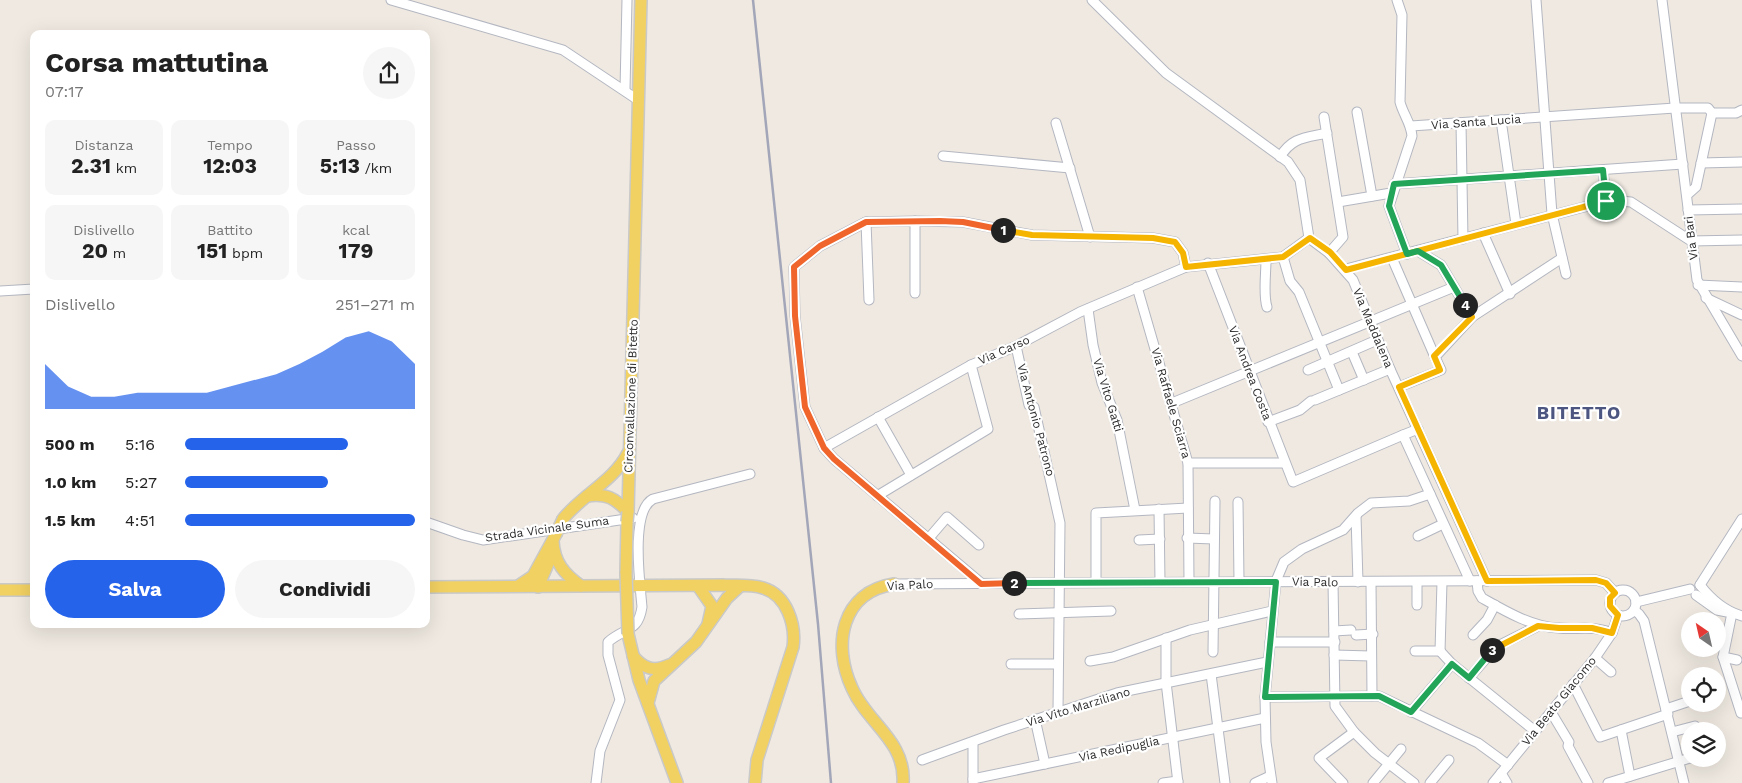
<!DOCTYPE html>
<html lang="it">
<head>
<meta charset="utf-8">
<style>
	body { margin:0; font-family:"Work Sans",sans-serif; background:#f6f6f6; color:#222; height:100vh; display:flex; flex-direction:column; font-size:19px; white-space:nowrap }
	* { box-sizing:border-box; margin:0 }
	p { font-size:16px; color:#767676 }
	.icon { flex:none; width:28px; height:28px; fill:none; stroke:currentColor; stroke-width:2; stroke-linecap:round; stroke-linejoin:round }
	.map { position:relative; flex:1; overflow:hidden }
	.sheet { position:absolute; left:30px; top:30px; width:400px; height:598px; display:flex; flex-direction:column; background:#fff; border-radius:10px; box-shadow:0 5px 20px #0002 }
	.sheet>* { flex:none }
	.needle { width:32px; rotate:326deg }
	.buttons { position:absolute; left:1681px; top:612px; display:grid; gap:10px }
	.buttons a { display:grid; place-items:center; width:45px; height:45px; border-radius:50%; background:#fff; box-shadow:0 5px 20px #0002; font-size:25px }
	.pin { position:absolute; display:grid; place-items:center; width:42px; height:42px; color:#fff; margin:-21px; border:2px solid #fff; border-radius:50%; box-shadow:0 1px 5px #0007 }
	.km { position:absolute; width:25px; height:25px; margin:-12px; border-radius:50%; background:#222; color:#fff; font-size:14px; line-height:25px; text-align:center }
	.round { display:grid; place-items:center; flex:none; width:52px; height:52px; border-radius:26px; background:#f6f6f6 }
	.overview { display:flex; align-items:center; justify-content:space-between; height:85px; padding:0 15px }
	h1 { font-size:28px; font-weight:700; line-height:38px }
	.metrics { display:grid; grid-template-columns:repeat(3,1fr); gap:8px; height:85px; padding:5px 15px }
	.metrics div { display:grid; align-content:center; border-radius:10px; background:#f6f6f6; text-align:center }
	.metrics b { font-size:21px; font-weight:700 }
	.metrics small { font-size:14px; font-weight:400 }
	.metrics p { font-size:14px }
	.chart { height:140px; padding:10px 15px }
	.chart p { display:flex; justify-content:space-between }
	.chart svg { width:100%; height:90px; margin-top:5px; fill:#2563eb; opacity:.7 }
	.action { display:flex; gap:10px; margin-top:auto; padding:10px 15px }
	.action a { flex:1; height:58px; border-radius:30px; background:#2563eb; color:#fff; font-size:20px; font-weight:700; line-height:58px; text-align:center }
	.action a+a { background:#f6f6f6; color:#222 }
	ul { padding:0 15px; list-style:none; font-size:16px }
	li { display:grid; grid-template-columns:80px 60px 1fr; align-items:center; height:38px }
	li i { height:12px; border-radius:6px; background:#2563eb }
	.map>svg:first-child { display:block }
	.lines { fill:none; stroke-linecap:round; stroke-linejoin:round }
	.minor-casing { stroke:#b4b7c1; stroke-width:11 }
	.major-casing { stroke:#c9c9c9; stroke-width:14 }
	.minor { stroke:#fff; stroke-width:9 }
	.major { stroke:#f2d163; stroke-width:11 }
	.rail { stroke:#a3a6b8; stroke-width:2.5 }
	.major-bridge-casing { stroke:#c9c9c9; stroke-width:14; stroke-linecap:butt }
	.major-bridge { stroke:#f2d163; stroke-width:11 }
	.split-1-casing { stroke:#fff; stroke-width:10 }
	.split-2-casing { stroke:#fff; stroke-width:10 }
	.split-3-casing { stroke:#fff; stroke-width:10 }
	.split-4-casing { stroke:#fff; stroke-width:10 }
	.split-5-casing { stroke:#fff; stroke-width:10 }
	.split-1 { stroke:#f5b400; stroke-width:6 }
	.split-2 { stroke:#f0652b; stroke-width:6 }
	.split-3 { stroke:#22a559; stroke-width:6 }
	.split-4 { stroke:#f5b400; stroke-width:6 }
	.split-5 { stroke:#22a559; stroke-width:6 }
	.labels { text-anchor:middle; stroke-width:4.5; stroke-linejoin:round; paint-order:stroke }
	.street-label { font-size:12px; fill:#2e2e2e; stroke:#fff }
	.district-label { font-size:18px; font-weight:bold; letter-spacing:1px; fill:#4d5680; stroke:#fff }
</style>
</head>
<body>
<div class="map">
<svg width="1742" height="783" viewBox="0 0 1742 783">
	<rect width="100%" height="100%" fill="#efe9e1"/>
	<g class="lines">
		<defs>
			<g id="minor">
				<polyline points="391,0 563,50 638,100"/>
				<polyline points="1092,0 1166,73 1288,162 1300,180 1309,238 1329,253 1353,280 1390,369 1487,581"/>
				<path d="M1397 0 1402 15 1400 102C1403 114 1411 123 1412 136L1389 206 1407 254"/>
				<polyline points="1536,0 1552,214 1566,274"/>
				<polyline points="1662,0 1697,280 1742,356"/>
				<polyline points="625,89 627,0"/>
				<polyline points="1357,112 1372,196"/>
				<polyline points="1324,117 1343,237 1329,253"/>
				<polyline points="1501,120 1516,224"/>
				<polyline points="1056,123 1090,237"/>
				<polyline points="1461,123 1463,239"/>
				<polyline points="1411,126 1675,108 1708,108 1712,113 1736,113 1742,110"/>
				<polyline points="943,156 1070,168"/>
				<path d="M1280 157C1292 137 1305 138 1327 133"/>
				<polyline points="1701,163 1742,162"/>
				<polyline points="1603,170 1606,201"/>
				<polyline points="1394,184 1683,164"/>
				<polyline points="1687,195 1696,187 1712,113"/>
				<polyline points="1338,202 1391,193"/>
				<polyline points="1688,210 1742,209"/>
				<polyline points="866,222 869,300"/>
				<polyline points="1483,233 1510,294"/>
				<polyline points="1418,251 1441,265 1472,317"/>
				<polyline points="1283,257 1290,281 1299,292 1339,390"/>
				<polyline points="1392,258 1435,357"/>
				<path d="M1266 260C1266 274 1263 295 1267 307"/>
				<polyline points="1208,263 1293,482 1403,435"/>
				<polyline points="1346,269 1611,200 1631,202 1691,241 1742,240"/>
				<polyline points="1698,285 1742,287"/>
				<polyline points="1137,287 1188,463 1189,581"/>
				<polyline points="0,291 34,289"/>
				<polyline points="915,293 915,221"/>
				<polyline points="1706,298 1742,315"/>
				<polyline points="1088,309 1093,345 1102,383 1117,420 1135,510"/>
				<polyline points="1016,346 1029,405 1034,407 1060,523 1058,711"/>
				<polyline points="1352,352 1364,380"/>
				<polyline points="1308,370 1377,340"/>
				<polyline points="1399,387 1441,370 1435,357 1472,317 1562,258"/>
				<polyline points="1315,400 1390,369"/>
				<polyline points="1172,403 1454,287"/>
				<polyline points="878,417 911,475"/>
				<polyline points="1268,422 1300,410 1311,401"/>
				<polyline points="1418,429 1403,435 1470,581"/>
				<polyline points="824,448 971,365"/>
				<polyline points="1188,463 1285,463"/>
				<polyline points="877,496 988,429 971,365 1016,346 1080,312 1186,267"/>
				<polyline points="1238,502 1239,581"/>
				<polyline points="1159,509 1160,582"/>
				<polyline points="1356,516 1358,582"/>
				<polyline points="426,522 463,535 483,540 633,518"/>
				<polyline points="1418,536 1443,524"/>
				<polyline points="929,538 947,517 979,545"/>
				<polyline points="1187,538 1214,539"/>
				<polyline points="1139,540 1160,539"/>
				<path d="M1477 581 1478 591 1482 598C1505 611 1532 627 1558 628 1577 630 1594 625 1612 633"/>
				<polyline points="1096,582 1096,513 1188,508"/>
				<polyline points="1333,582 1335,706 1354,732 1375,753 1414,783"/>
				<polyline points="1371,582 1372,696"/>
				<polyline points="981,583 834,459 824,448 805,407 795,316 794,267 820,246 866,222 915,221 963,222 1032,235 1153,238 1175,242 1183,253 1186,267 1283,257 1309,238"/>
				<polyline points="894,584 1596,580 1606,583 1615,593"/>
				<polyline points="1700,585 1742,519"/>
				<path d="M1700 585C1710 598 1725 611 1742 616"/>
				<circle cx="1623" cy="603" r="13"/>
				<polyline points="1696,595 1717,610 1727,612"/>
				<polyline points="1636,602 1690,589"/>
				<polyline points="1417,605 1417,582"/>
				<polyline points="1634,610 1639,614 1644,621 1684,783"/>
				<polyline points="1732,613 1723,657 1741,713"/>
				<polyline points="1019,614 1111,611"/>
				<polyline points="1334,631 1351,630"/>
				<polyline points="1356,635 1373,634"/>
				<polyline points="1473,635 1487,620 1495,605"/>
				<polyline points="1166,638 1166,682 1178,783"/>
				<polyline points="1270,642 1335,642"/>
				<polyline points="1415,651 1440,651"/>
				<polyline points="1440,651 1452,664 1535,731"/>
				<polyline points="1440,651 1442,582"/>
				<polyline points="1213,652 1215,501"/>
				<polyline points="1334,655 1371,656"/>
				<polyline points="1723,657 1737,660"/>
				<polyline points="1595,658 1611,672"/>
				<polyline points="1090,661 1113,657 1190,630 1272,611"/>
				<polyline points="1011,664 1058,664"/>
				<polyline points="1211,674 1225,783"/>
				<polyline points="1469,678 1496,647 1538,626"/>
				<polyline points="1573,684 1600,737 1668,714"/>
				<polyline points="1265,697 1379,696 1478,743 1508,765"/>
				<polyline points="1666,709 1690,701"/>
				<polyline points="1411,712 1452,664"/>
				<polyline points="1551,712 1569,742 1568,746 1588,783"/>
				<polyline points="1035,719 1045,764"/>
				<polyline points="1621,730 1630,776"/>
				<polyline points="1672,732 1695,726"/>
				<polyline points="973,742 973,783"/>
				<polyline points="922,760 1004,730 1117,693 1267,662"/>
				<polyline points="1501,773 1507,783"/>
				<polyline points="973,779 1265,718"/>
				<path d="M596 783 600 751 620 700 608 655V642C625 627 638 633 642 607 640 583 630 511 653 499L750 474"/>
				<polyline points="1163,783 1178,781"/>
				<polyline points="1255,783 1270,776"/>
				<polyline points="1272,783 1266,742 1265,697 1276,581 1284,562 1302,549 1343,530 1358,513 1371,503 1409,501 1430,494"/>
				<polyline points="1343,783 1319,758 1354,732"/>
				<polyline points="1373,783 1401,749"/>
				<polyline points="1430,783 1449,760"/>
				<polyline points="1493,783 1595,658 1612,633 1618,615"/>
				<polyline points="1608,783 1690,758"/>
			</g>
			<g id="major">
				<path d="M587 496C606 493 615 498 628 512"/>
				<polyline points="628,512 641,0"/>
				<path d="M563 519C582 495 614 481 628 453"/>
				<path d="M553 541C554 562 564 574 581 586"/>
				<polyline points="626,573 627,522"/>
				<path d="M894 584C841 592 832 645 852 688 867 723 906 741 903 783"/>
				<polyline points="518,586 533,576 556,534"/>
				<polyline points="698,586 712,606 708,624"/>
				<path d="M426 587 723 585C736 586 750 584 763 588 787 595 796 625 793 647L757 760 755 783"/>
				<polyline points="538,587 553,552"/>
				<polyline points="0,590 34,590"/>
				<polyline points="628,634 639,680 677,783"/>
				<path d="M633 656C644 669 654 672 669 665"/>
				<polyline points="648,703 654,681 696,642 727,598 740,586"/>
			</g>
		</defs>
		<use href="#minor" class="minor-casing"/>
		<use href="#major" class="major-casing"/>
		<use href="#minor" class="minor"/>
		<use href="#major" class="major"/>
		<polyline class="rail" points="753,0 818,624 831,783"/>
		<defs>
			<g id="major-bridge">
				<polyline points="627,522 628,512"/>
				<polyline points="556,534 563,519"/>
				<polyline points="626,573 628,634"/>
			</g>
		</defs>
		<use href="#major-bridge" class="major-bridge-casing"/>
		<use href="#major-bridge" class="major-bridge"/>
	</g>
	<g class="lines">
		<defs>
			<polyline id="split-1" points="1003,230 1032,235 1153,238 1175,242 1183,253 1186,267 1283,257 1310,238 1330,252 1346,270 1606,201"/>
			<polyline id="split-2" points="1003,230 963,222 940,221 866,222 820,246 794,267 795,316 805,407 824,448 834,459 981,584 1014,583"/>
			<polyline id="split-3" points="1014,583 1276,582 1265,697 1379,696 1411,712 1452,664 1469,678 1492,650"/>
			<polyline id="split-4" points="1465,305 1472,317 1434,356 1440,370 1399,387 1487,581 1596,580 1606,583 1615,593 1610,598 1610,606 1618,615 1612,633 1592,628 1559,628 1538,626 1492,650"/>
			<polyline id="split-5" points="1465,305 1441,265 1418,251 1407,254 1389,206 1394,184 1603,170 1606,201"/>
		</defs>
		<use href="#split-1" class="split-1-casing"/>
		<use href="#split-2" class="split-2-casing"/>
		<use href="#split-3" class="split-3-casing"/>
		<use href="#split-4" class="split-4-casing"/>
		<use href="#split-5" class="split-5-casing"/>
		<use href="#split-1" class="split-1"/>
		<use href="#split-2" class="split-2"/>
		<use href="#split-3" class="split-3"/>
		<use href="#split-4" class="split-4"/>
		<use href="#split-5" class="split-5"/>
	</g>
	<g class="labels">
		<g class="street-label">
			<text transform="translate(1476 122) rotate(-4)" y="4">Via Santa Lucia</text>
			<text transform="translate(1691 238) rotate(-97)" y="4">Via Bari</text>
			<text transform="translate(1373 328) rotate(67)" y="4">Via Maddalena</text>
			<text transform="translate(1004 350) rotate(-24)" y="4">Via Carso</text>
			<text transform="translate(1250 373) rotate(69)" y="4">Via Andrea Costa</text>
			<text transform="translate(1108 395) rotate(73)" y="4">Via Vito Gatti</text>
			<text transform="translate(631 396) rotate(-88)" y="4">Circonvallazione di Bitetto</text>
			<text transform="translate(1171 403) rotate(74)" y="4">Via Raffaele Sciarra</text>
			<text transform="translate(1036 420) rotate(75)" y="4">Via Antonio Patrono</text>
			<text transform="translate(547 529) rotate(-8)" y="4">Strada Vicinale Suma</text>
			<text transform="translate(1315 582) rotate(1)" y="4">Via Palo</text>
			<text transform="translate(910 585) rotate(-3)" y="4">Via Palo</text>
			<text transform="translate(1559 701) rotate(-51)" y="4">Via Beato Giacomo</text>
			<text transform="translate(1078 707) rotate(-17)" y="4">Via Vito Marziliano</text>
			<text transform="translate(1119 749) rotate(-12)" y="4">Via Redipuglia</text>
		</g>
		<g class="district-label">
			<text x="1579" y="419">BITETTO</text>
		</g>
	</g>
</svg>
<div class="buttons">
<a><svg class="needle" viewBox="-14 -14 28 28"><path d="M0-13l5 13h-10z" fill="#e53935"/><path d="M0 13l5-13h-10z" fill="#767676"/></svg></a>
<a><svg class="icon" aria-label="locate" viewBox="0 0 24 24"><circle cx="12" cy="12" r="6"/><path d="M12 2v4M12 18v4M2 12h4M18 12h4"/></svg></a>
<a><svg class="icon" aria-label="layers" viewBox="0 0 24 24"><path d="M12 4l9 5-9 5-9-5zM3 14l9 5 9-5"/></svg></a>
</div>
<div class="pin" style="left:1606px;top:201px;background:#1e9e55"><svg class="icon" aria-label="arrive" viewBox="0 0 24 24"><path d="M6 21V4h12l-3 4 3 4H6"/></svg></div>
<b class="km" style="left:1003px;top:230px">1</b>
<b class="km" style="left:1014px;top:583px">2</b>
<b class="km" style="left:1492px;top:650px">3</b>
<b class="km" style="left:1465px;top:305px">4</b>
<section class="sheet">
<div class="overview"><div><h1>Corsa mattutina</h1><p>07:17</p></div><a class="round"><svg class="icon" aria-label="share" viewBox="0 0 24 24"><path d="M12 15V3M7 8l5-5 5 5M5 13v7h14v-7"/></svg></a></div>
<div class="metrics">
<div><p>Distanza</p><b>2.31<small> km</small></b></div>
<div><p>Tempo</p><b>12:03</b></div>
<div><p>Passo</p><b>5:13<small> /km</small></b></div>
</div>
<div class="metrics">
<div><p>Dislivello</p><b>20<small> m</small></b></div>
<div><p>Battito</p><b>151<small> bpm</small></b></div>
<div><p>kcal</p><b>179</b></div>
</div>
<div class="chart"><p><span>Dislivello</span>251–271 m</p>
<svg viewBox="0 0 160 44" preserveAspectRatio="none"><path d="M0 44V22L10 33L20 38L30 38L40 36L50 36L60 36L70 36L80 33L90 30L100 27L110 22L120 16L130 9L140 6L150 11L160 22V44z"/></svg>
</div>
<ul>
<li><b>500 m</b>5:16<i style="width:71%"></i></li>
<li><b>1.0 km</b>5:27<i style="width:62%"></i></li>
<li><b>1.5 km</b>4:51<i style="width:100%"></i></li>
</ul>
<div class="action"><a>Salva</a><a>Condividi</a></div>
</section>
</div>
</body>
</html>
